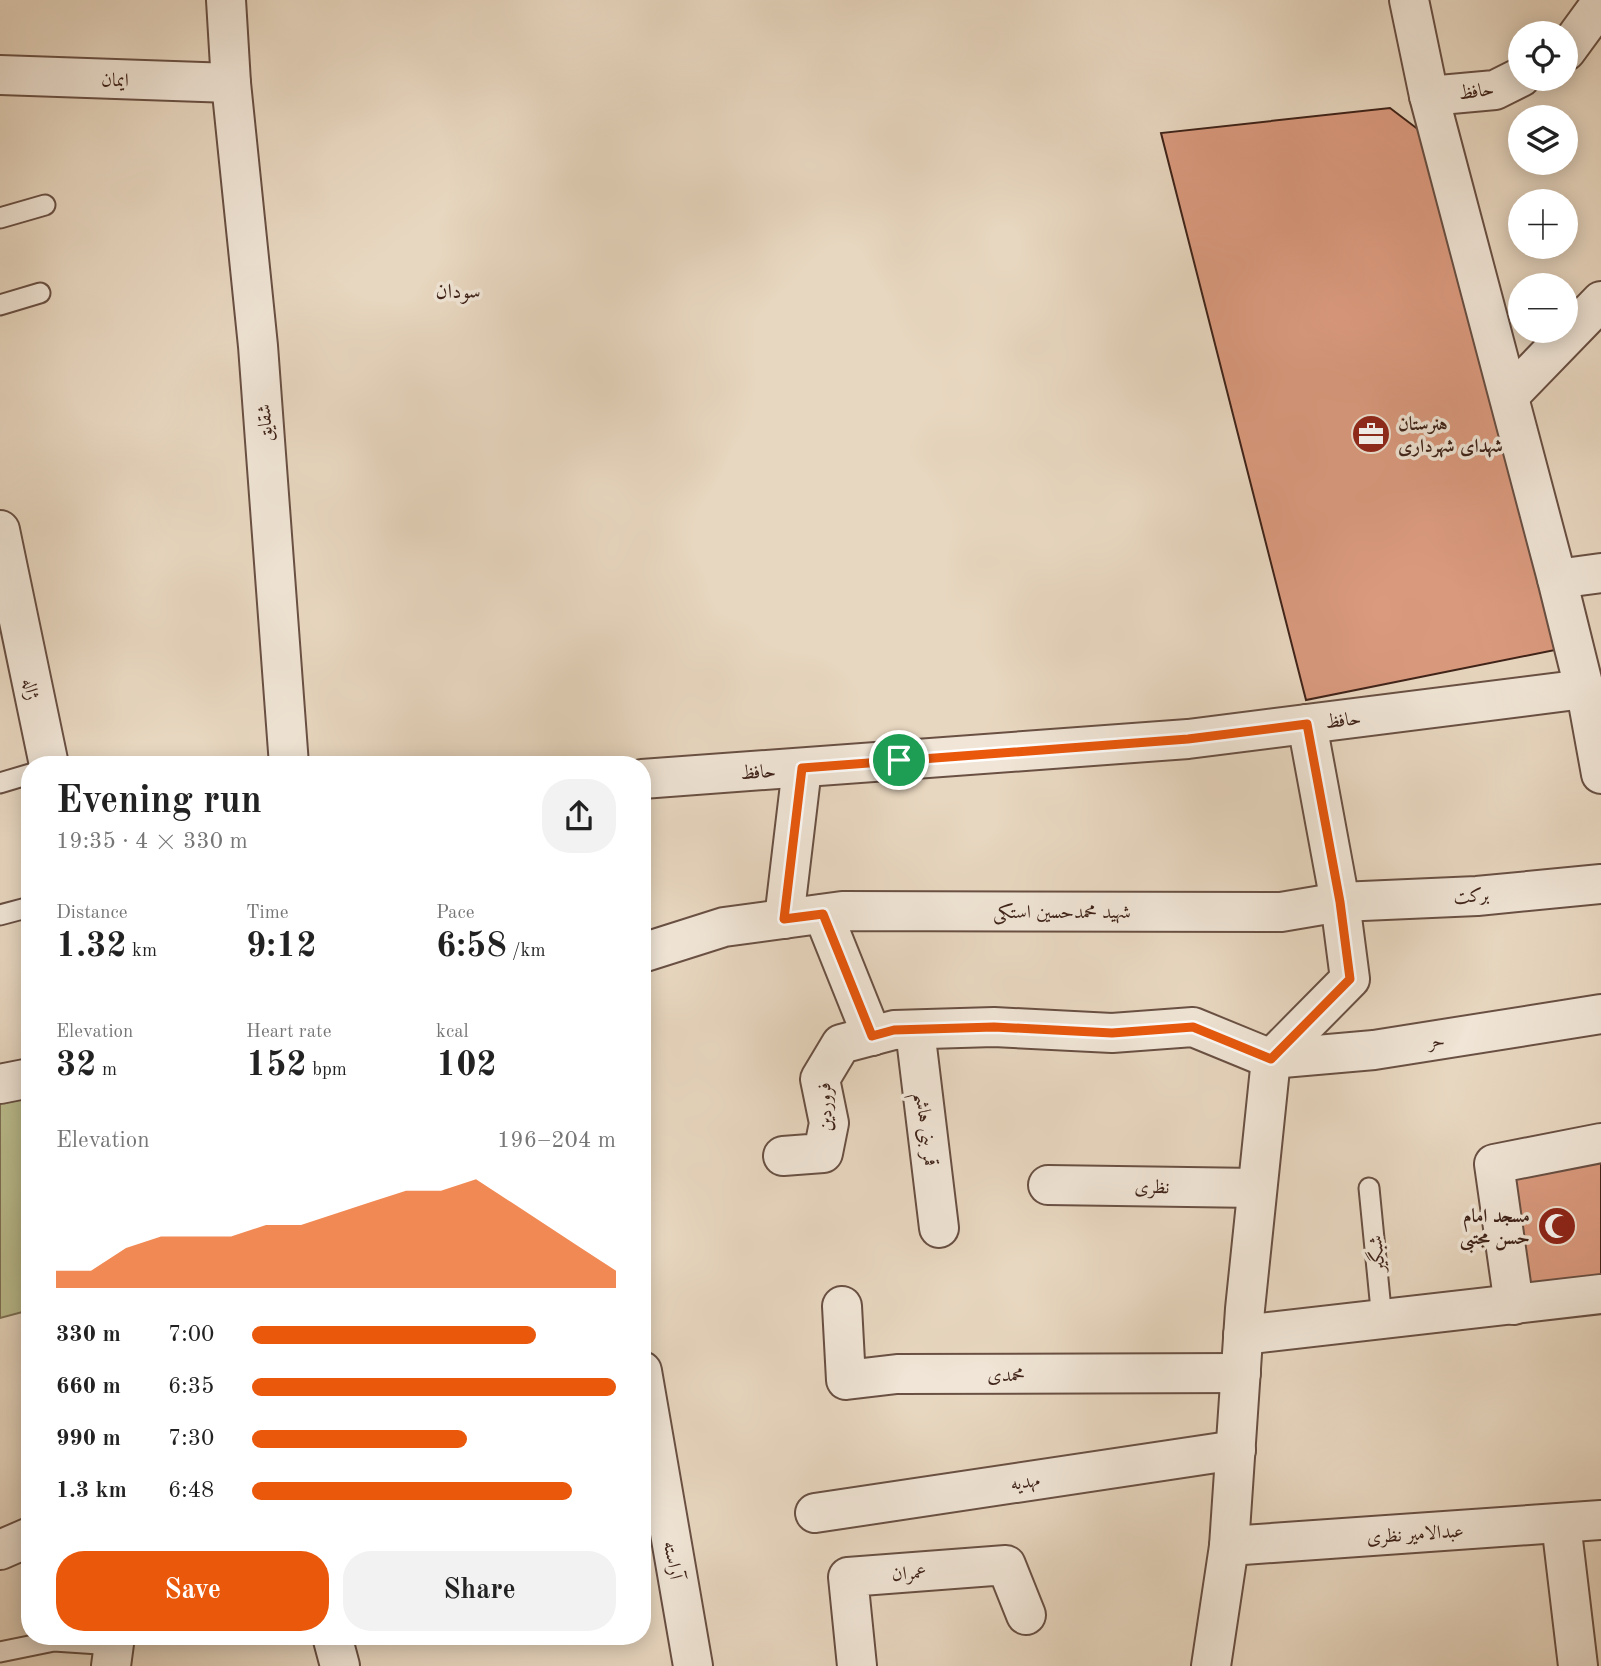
<!DOCTYPE html>
<html lang="en">
<head>
<meta charset="utf-8">
<style>
	body { margin:0; font-family:"Old Standard TT",Amiri,serif; background:#f2f2f2; color:#222; height:100vh; display:flex; flex-direction:column; font-size:26px; white-space:nowrap }
	* { box-sizing:border-box; margin:0 }
	p { font-size:23px; color:#767676 }
	.icon { flex:none; width:38px; height:38px; fill:none; stroke:currentColor; stroke-width:2; stroke-linecap:round; stroke-linejoin:round }
	.map { position:relative; flex:1; overflow:hidden }
	.panel { position:absolute; left:21px; top:756px; width:630px; height:889px; display:flex; flex-direction:column; background:#fff; border-radius:28px; box-shadow:0 4px 18px #0003 }
	.panel>* { flex:none }
	.fabs { position:absolute; left:1508px; top:21px; display:grid; gap:14px }
	.fabs a { display:grid; place-items:center; width:70px; height:70px; border-radius:50%; background:#fff; box-shadow:0 4px 18px #0003; font-size:35px }
	.pin { position:absolute; display:grid; place-items:center; width:60px; height:60px; color:#fff; margin:-30px; border:4px solid #fff; border-radius:50%; box-shadow:0 2px 7px #0007 }
	.round { display:grid; place-items:center; flex:none; width:74px; height:74px; border-radius:28px; background:#f2f2f2 }
	.overview { display:flex; align-items:center; justify-content:space-between; height:119px; padding:0 35px }
	h1 { font-size:38px; font-weight:700; line-height:52px }
	.figures { display:grid; grid-template-columns:repeat(3,1fr); gap:10px; height:119px; padding:7px 35px }
	.figures div { display:grid; align-content:center }
	.figures b { font-size:35px; font-weight:700 }
	.figures small { font-size:19px; font-weight:400 }
	.figures p { font-size:19px }
	.chart { height:196px; padding:14px 35px }
	.chart p { display:flex; justify-content:space-between }
	.chart svg { width:100%; height:126px; margin-top:7px; fill:#ea580c; opacity:.7 }
	.cta { display:flex; gap:14px; margin-top:auto; padding:14px 35px }
	.cta a { flex:1; height:80px; border-radius:28px; background:#ea580c; color:#fff; font-size:28px; font-weight:700; line-height:80px; text-align:center }
	.cta a+a { background:#f2f2f2; color:#222 }
	ul { padding:0 35px; list-style:none; font-size:23px }
	li { display:grid; grid-template-columns:112px 84px 1fr; align-items:center; height:52px }
	li i { height:18px; border-radius:9px; background:#ea580c }
	.map>svg:first-child { display:block }
	.green { fill:#bbbd8e; stroke:#7d7054; stroke-width:2 }
	.building { fill:#da9a7e; stroke:#3f2319; stroke-width:2 }
	.lines { fill:none; stroke-linecap:round; stroke-linejoin:round }
	.service-casing { stroke:#695043; stroke-width:23 }
	.minor-casing { stroke:#695043; stroke-width:42 }
	.service { stroke:#f0e5d6; stroke-width:19 }
	.minor { stroke:#f0e5d6; stroke-width:38 }
	.route-casing { stroke:#fff; stroke-width:14 }
	.route { stroke:#ea580c; stroke-width:9 }
	.labels { text-anchor:middle; stroke-width:7; stroke-linejoin:round; paint-order:stroke }
	.street-label { font-size:19px; fill:#3f2319; stroke:#f0e5d6 }
	.poi-label { font-size:19px; font-weight:bold; fill:#3f2319; stroke:#f0e5d6; text-anchor:start }
	.neighbourhood-label { font-size:21px; fill:#3f2319; stroke:#f0e5d6 }
</style>
</head>
<body>
<div class="map">
<svg width="1601" height="1666" viewBox="0 0 1601 1666">
	<rect width="100%" height="100%" fill="#e8d7c0"/>
	<filter id="stains"><feTurbulence type="fractalNoise" baseFrequency=".00286" numOctaves="4"/><feColorMatrix values="0 0 0 0 .2 0 0 0 0 .09 0 0 0 0 .02 0 0 0 .5 -.17"/></filter>
	<radialGradient id="worn" r=".72"><stop offset=".6" stop-color="#630" stop-opacity="0"/><stop offset="1" stop-color="#630" stop-opacity=".3"/></radialGradient>
	<polygon class="green" points="30,1088 30,1310 0,1318 0,1095"/>
	<g class="building">
		<polygon points="1390,108 1419,130 1452,218 1555,650 1306,700 1161,133"/>
		<polygon points="1601,1148 1601,1285 1520,1294 1505,1167"/>
	</g>
	<g class="lines">
		<defs>
			<g id="service">
				<polyline points="0,218 45,205"/>
				<polyline points="0,305 40,293"/>
				<polyline points="0,783 30,774"/>
				<polyline points="0,915 30,907"/>
				<polyline points="1369,1188 1382,1320"/>
				<polyline points="0,1652 54,1641 114,1645"/>
			</g>
			<g id="minor">
				<polyline points="226,0 231,83 258,346 289,765"/>
				<polyline points="1409,0 1429,96 1557,579 1589,708 1601,774"/>
				<polyline points="1566,51 1601,3"/>
				<polyline points="0,75 231,83"/>
				<polyline points="1429,96 1495,90 1521,77"/>
				<polyline points="1509,396 1601,301"/>
				<polyline points="0,530 49,765"/>
				<polyline points="1557,579 1601,573"/>
				<polyline points="642,779 1188,739 1584,689"/>
				<polyline points="823,914 872,1036"/>
				<polyline points="784,919 802,768"/>
				<polyline points="642,953 724,927 842,911 1281,912 1340,902 1477,896 1601,884"/>
				<polyline points="915,1030 939,1228"/>
				<polyline points="0,1084 30,1078"/>
				<polyline points="783,1156 823,1153 829,1123 820,1079 841,1044 894,1030 994,1027 1112,1033 1193,1027 1271,1059 1374,1050 1601,1014"/>
				<polyline points="1048,1185 1257,1188"/>
				<polyline points="1514,1305 1494,1164 1601,1143"/>
				<polyline points="842,1306 846,1380 897,1374 1241,1373"/>
				<polyline points="1243,1335 1601,1294"/>
				<polyline points="642,1371 693,1666"/>
				<polyline points="815,1513 1236,1450"/>
				<polyline points="1561,1523 1578,1666"/>
				<polyline points="1229,1546 1601,1520"/>
				<polyline points="0,1550 30,1537"/>
				<polyline points="332,1636 340,1666"/>
				<polyline points="111,1666 115,1636"/>
				<polyline points="857,1666 848,1577 1006,1565 1026,1615"/>
				<polyline points="1211,1666 1229,1546 1245,1309 1271,1059 1350,979 1340,902 1307,724"/>
			</g>
		</defs>
		<use href="#service" class="service-casing"/>
		<use href="#minor" class="minor-casing"/>
		<use href="#service" class="service"/>
		<use href="#minor" class="minor"/>
	</g>
	<g class="lines">
		<defs>
			<polygon id="route" points="1307,724 1340,902 1350,979 1271,1059 1193,1027 1112,1033 994,1027 894,1030 872,1036 823,914 784,919 802,768 1188,739"/>
		</defs>
		<use href="#route" class="route-casing"/>
		<use href="#route" class="route"/>
	</g>
	<defs>
		<symbol id="office-disc" viewBox="-11 -11 22 22"><circle r="9.5" fill="#8f2418" stroke="#f0e5d6"/><path d="M-6-3h4V-5.5h4V-3h4V5H-6ZM-1-4.5V-3h2v-1.5ZM-6 0V1H6V0Z" fill="#fff"/></symbol>
		<symbol id="mosque-disc" viewBox="-11 -11 22 22"><circle r="9.5" fill="#8f2418" stroke="#f0e5d6"/><path d="M3.5-4.9A6 6 0 1 0 3.5 4.9A5 5 0 1 1 3.5-4.9Z" fill="#fff"/></symbol>
	</defs>
	<g fill-rule="evenodd">
		<use href="#office-disc" x="1349" y="412" width="44" height="44"/>
		<use href="#mosque-disc" x="1535" y="1204" width="44" height="44"/>
	</g>
	<g class="labels">
		<g class="street-label">
			<text transform="translate(115 79) rotate(2)" y="7">ایمان</text>
			<text transform="translate(1476 90) rotate(-8)" y="7">حافظ</text>
			<text transform="translate(264 423) rotate(-94)" y="7">شقایق</text>
			<text transform="translate(32 689) rotate(78)" y="7">ژاله</text>
			<text transform="translate(1343 719) rotate(-7)" y="7">حافظ</text>
			<text transform="translate(758 771) rotate(-4)" y="7">حافظ</text>
			<text transform="translate(1471 895) rotate(-4)" y="7">برکت</text>
			<text x="1062" y="918">شهید محمدحسین استکی</text>
			<text transform="translate(1436 1040) rotate(-9)" y="7">حر</text>
			<text transform="translate(824 1107) rotate(-92)" y="7">فروردین</text>
			<text transform="translate(927 1129) rotate(83)" y="7">قمر بنی هاشم</text>
			<text transform="translate(1152 1186) rotate(1)" y="7">نظری</text>
			<text transform="translate(1376 1254) rotate(-96)" y="7">شبگیر</text>
			<text x="1006" y="1381">محمدی</text>
			<text transform="translate(1025 1481) rotate(-8)" y="7">مهدیه</text>
			<text transform="translate(1415 1533) rotate(-4)" y="7">عبدالامیر نظری</text>
			<text transform="translate(674 1560) rotate(80)" y="7">آراسته</text>
			<text transform="translate(909 1572) rotate(-4)" y="7">عمران</text>
		</g>
		<g class="poi-label">
			<text x="1398" y="430">هنرستان<tspan x="1398" dy="22">شهدای شهرداری</tspan></text>
			<text x="1530" y="1222" text-anchor="end">مسجد امام<tspan x="1530" dy="22">حسن مجتبی</tspan></text>
		</g>
		<g class="neighbourhood-label">
			<text x="458" y="298">سودان</text>
		</g>
	</g>
	<rect width="100%" height="100%" filter="url(#stains)"/>
	<rect width="100%" height="100%" fill="url(#worn)"/>
</svg>
<div class="fabs">
<a><svg class="icon" aria-label="locate" viewBox="0 0 24 24"><circle cx="12" cy="12" r="6"/><path d="M12 2v4M12 18v4M2 12h4M18 12h4"/></svg></a>
<a><svg class="icon" aria-label="layers" viewBox="0 0 24 24"><path d="M12 4l9 5-9 5-9-5zM3 14l9 5 9-5"/></svg></a>
<a>+</a>
<a>−</a>
</div>
<div class="pin" style="left:899px;top:760px;background:#1e9e55"><svg class="icon" aria-label="arrive" viewBox="0 0 24 24"><path d="M6 21V4h12l-3 4 3 4H6"/></svg></div>
<section class="panel">
<div class="overview"><div><h1>Evening run</h1><p>19:35 · 4 × 330 m</p></div><a class="round"><svg class="icon" aria-label="share" viewBox="0 0 24 24"><path d="M12 15V3M7 8l5-5 5 5M5 13v7h14v-7"/></svg></a></div>
<div class="figures">
<div><p>Distance</p><b>1.32<small> km</small></b></div>
<div><p>Time</p><b>9:12</b></div>
<div><p>Pace</p><b>6:58<small> /km</small></b></div>
</div>
<div class="figures">
<div><p>Elevation</p><b>32<small> m</small></b></div>
<div><p>Heart rate</p><b>152<small> bpm</small></b></div>
<div><p>kcal</p><b>102</b></div>
</div>
<div class="chart"><p><span>Elevation</span>196–204 m</p>
<svg viewBox="0 0 160 44" preserveAspectRatio="none"><path d="M0 44V38L10 38L20 30L30 26L40 26L50 26L60 22L70 22L80 18L90 14L100 10L110 10L120 6L130 14L140 22L150 30L160 38V44z"/></svg>
</div>
<ul>
<li><b>330 m</b>7:00<i style="width:78%"></i></li>
<li><b>660 m</b>6:35<i style="width:100%"></i></li>
<li><b>990 m</b>7:30<i style="width:59%"></i></li>
<li><b>1.3 km</b>6:48<i style="width:88%"></i></li>
</ul>
<div class="cta"><a>Save</a><a>Share</a></div>
</section>
</div>
</body>
</html>
